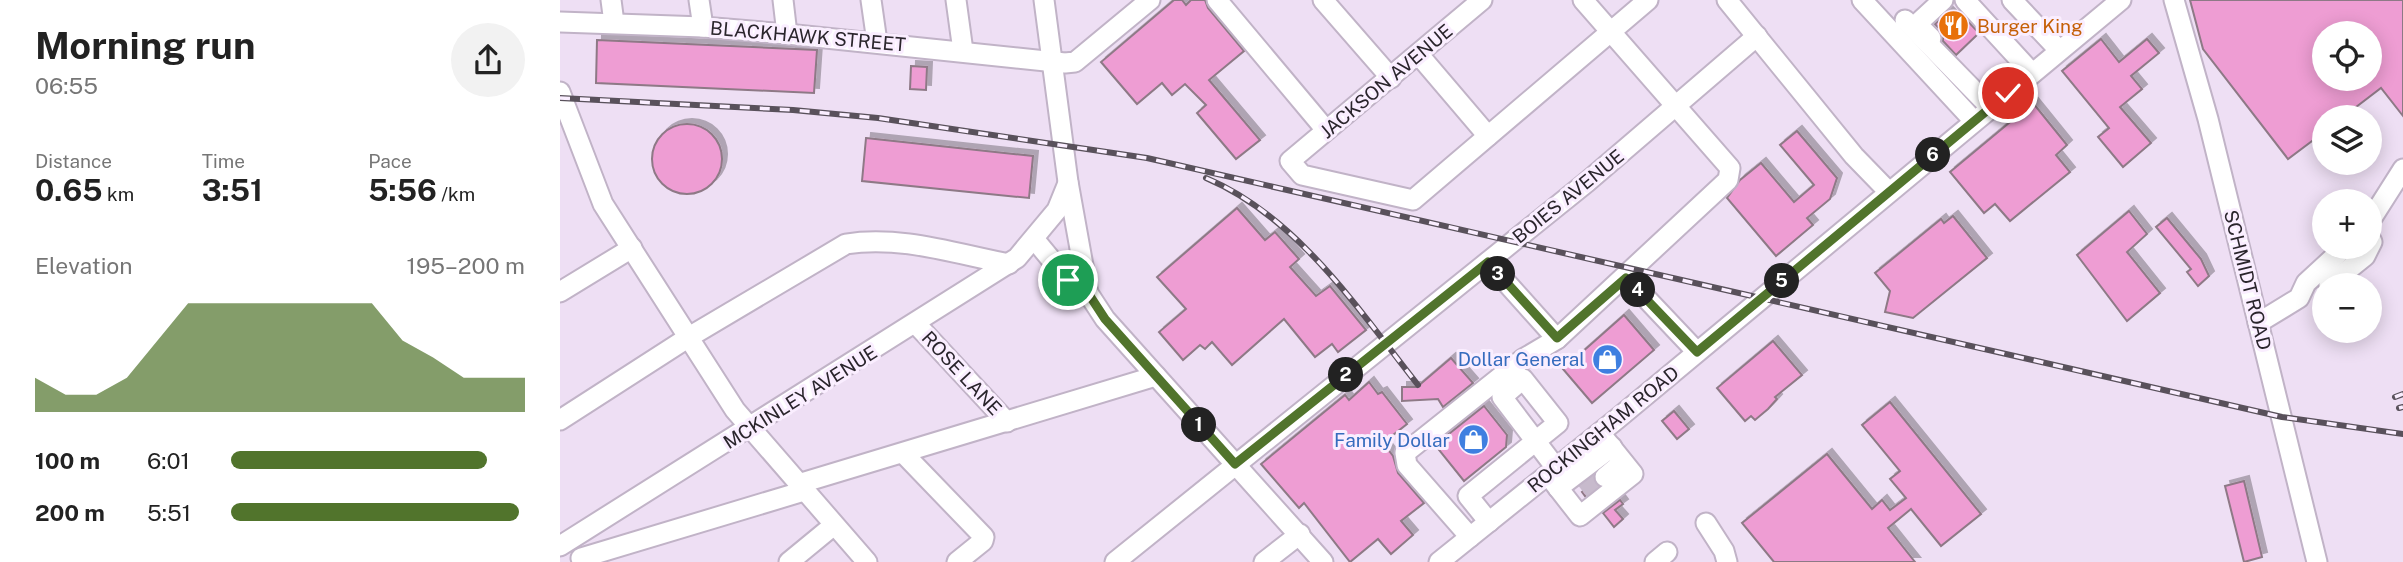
<!DOCTYPE html>
<html lang="en">
<head>
<meta charset="utf-8">
<style>
	body { margin:0; font-family:"Public Sans",sans-serif; background:#f2f2f2; color:#222; height:100vh; display:flex; flex-direction:column; font-size:26px; white-space:nowrap }
	* { box-sizing:border-box; margin:0 }
	p { font-size:23px; color:#767676 }
	.icon { flex:none; width:38px; height:38px; fill:none; stroke:currentColor; stroke-width:2; stroke-linecap:round; stroke-linejoin:round }
	.map { position:relative; flex:1; overflow:hidden }
	.details { display:flex; flex-direction:column; background:#fff; width:560px }
	.details>* { flex:none }
	.controls { position:absolute; left:1752px; top:21px; display:grid; gap:14px }
	.controls a { display:grid; place-items:center; width:70px; height:70px; border-radius:50%; background:#fff; box-shadow:0 4px 18px #0003; font-size:35px }
	.pin { position:absolute; display:grid; place-items:center; width:60px; height:60px; color:#fff; margin:-30px; border:4px solid #fff; border-radius:50%; box-shadow:0 2px 7px #0007 }
	.km { position:absolute; width:35px; height:35px; margin:-18px; border-radius:50%; background:#222; color:#fff; font-size:19px; line-height:35px; text-align:center }
	.round { display:grid; place-items:center; flex:none; width:74px; height:74px; border-radius:37px; background:#f2f2f2 }
	.head { display:flex; align-items:center; justify-content:space-between; height:119px; padding:0 35px }
	h1 { font-size:38px; font-weight:700; line-height:52px }
	.stats { display:grid; grid-template-columns:repeat(3,1fr); gap:10px; height:119px; padding:7px 35px }
	.stats div { display:grid; align-content:center }
	.stats b { font-size:30px; font-weight:700 }
	.stats small { font-size:19px; font-weight:400 }
	.stats p { font-size:19px }
	.chart { height:196px; padding:14px 35px }
	.chart p { display:flex; justify-content:space-between }
	.chart svg { width:100%; height:126px; margin-top:7px; fill:#51742c; opacity:.7 }
	ul { padding:0 35px; list-style:none; font-size:23px }
	li { display:grid; grid-template-columns:112px 84px 1fr; align-items:center; height:52px }
	li i { height:18px; border-radius:9px; background:#51742c }
	main { display:flex; flex:1; min-height:0 }
	.map>svg:first-child { display:block }
	.building { fill:#ee9dd3; stroke:#8e7986; stroke-width:2; fill-rule:evenodd; filter:url(#shadow) }
	.lines { fill:none; stroke-linecap:round; stroke-linejoin:round }
	.minor-tunnel { stroke:#c7bacc; stroke-width:19; stroke-dasharray:19 10; stroke-linecap:butt }
	.minor-casing { stroke:#c1b3c7; stroke-width:23 }
	.minor { stroke:#fff; stroke-width:19 }
	.rail-casing { stroke:#59515b; stroke-width:6 }
	.rail { stroke:#faeeff; stroke-width:3.5; stroke-dasharray:10; stroke-linecap:butt }
	.route-casing { stroke:#fff; stroke-width:14 }
	.route { stroke:#51742c; stroke-width:9 }
	.labels { text-anchor:middle; stroke-width:6; stroke-linejoin:round; paint-order:stroke }
	.food-label { font-size:19px; fill:#c56008; stroke:#faeeff; text-anchor:start }
	.street-label { font-size:19px; fill:#2a252c; stroke:#faeeff }
	.shop-label { font-size:19px; fill:#366cbe; stroke:#faeeff; text-anchor:end }
</style>
</head>
<body>
<main>
<section class="details">
<div class="head"><div><h1>Morning run</h1><p>06:55</p></div><a class="round"><svg class="icon" aria-label="share" viewBox="0 0 24 24"><path d="M12 15V3M7 8l5-5 5 5M5 13v7h14v-7"/></svg></a></div>
<div class="stats">
<div><p>Distance</p><b>0.65<small> km</small></b></div>
<div><p>Time</p><b>3:51</b></div>
<div><p>Pace</p><b>5:56<small> /km</small></b></div>
</div>
<div class="chart"><p><span>Elevation</span>195–200 m</p>
<svg viewBox="0 0 160 44" preserveAspectRatio="none"><path d="M0 44V32L10 38L20 38L30 32L40 19L50 6L60 6L70 6L80 6L90 6L100 6L110 6L120 19L130 25L140 32L150 32L160 32V44z"/></svg>
</div>
<ul>
<li><b>100 m</b>6:01<i style="width:87%"></i></li>
<li><b>200 m</b>5:51<i style="width:98%"></i></li>
</ul>
</section>
<div class="map">
<svg width="1843" height="562" viewBox="0 0 1843 562">
	<defs>
		<filter id="shadow"><feDropShadow dx="5" dy="-5" stdDeviation="0" flood-color="#0004"/></filter>
	</defs>
	<rect width="100%" height="100%" fill="#eedff4"/>
	<g class="building">
		<polygon points="614,0 622,0 626,5 631,0 645,0 648,8 684,51 649,80 700,140 676,159 637,113 646,105 625,84 612,95 602,83 577,104 541,62"/>
		<path d="M1630 0H1843V116L1821 88 1783 117H1764V132L1728 159 1643 49ZM1764 33H1810V79H1764Z"/>
		<polygon points="1388,12 1393,17 1399,12 1419,33 1396,55 1383,41 1383,33 1375,24"/>
		<polygon points="1541,39 1559,62 1587,39 1599,53 1571,76 1582,89 1560,107 1591,143 1563,167 1538,137 1549,128 1502,71"/>
		<polygon points="37,40 257,50 254,93 36,83"/>
		<polygon points="351,66 367,67 366,90 350,89"/>
		<polygon points="1473,103 1507,145 1496,155 1510,172 1450,221 1435,204 1424,213 1390,172"/>
		<circle cx="127" cy="159" r="35"/>
		<polygon points="1237,131 1277,178 1270,199 1247,218 1253,225 1216,256 1167,198 1180,180 1201,163 1234,202 1254,185 1220,145"/>
		<polygon points="306,138 473,156 469,198 302,181"/>
		<polygon points="677,208 705,240 715,232 739,259 730,267 756,296 770,286 806,330 778,352 772,344 755,357 724,319 672,365 652,342 645,349 640,345 623,360 599,332 626,309 597,277"/>
		<polygon points="1569,211 1587,234 1567,252 1600,293 1567,321 1517,255"/>
		<polygon points="1393,216 1427,258 1353,318 1325,312 1330,291 1315,273 1381,219 1384,223"/>
		<polygon points="1607,218 1641,259 1649,276 1638,286 1627,272 1631,269 1596,227"/>
		<polygon points="1064,315 1094,350 1032,403 1003,369"/>
		<polygon points="1213,341 1242,375 1215,397 1217,399 1208,409 1195,420 1191,416 1185,421 1157,388"/>
		<polygon points="891,358 913,383 883,407 878,399 842,401 842,387 857,387"/>
		<polygon points="809,382 818,394 822,392 847,424 823,443 833,456 838,473 864,503 841,521 853,535 831,554 818,539 790,562 744,503 739,508 701,464 785,395 789,400"/>
		<polygon points="1330,402 1421,514 1381,546 1351,509 1328,528 1355,562 1214,562 1182,523 1267,454 1312,509 1322,500 1330,510 1346,498 1330,479 1340,471 1302,425"/>
		<polygon points="924,406 947,435 946,447 904,481 875,445"/>
		<polygon points="1114,411 1129,429 1117,439 1102,421"/>
		<polygon points="1033,477 1038,486 1025,496 1022,492 1027,488 1024,484"/>
		<polygon points="1684,481 1702,557 1684,562 1665,486"/>
		<polygon points="1060,500 1063,504 1055,510 1063,519 1054,527 1043,513"/>
	</g>
	<g class="lines">
		<polyline class="minor-tunnel" points="1024,493 1045,477"/>
		<defs>
			<g id="minor">
				<polyline points="51,0 54,23"/>
				<polyline points="139,0 143,27"/>
				<polyline points="223,0 227,34"/>
				<polyline points="311,0 317,42"/>
				<polyline points="396,0 403,51"/>
				<polyline points="484,0 508,182 528,293 545,319 763,562"/>
				<polyline points="657,0 766,130"/>
				<polyline points="763,0 831,78"/>
				<polyline points="922,0 730,161 742,175 853,200 1088,0"/>
				<polyline points="1167,0 1294,156 1328,191"/>
				<polyline points="1302,0 1414,121"/>
				<polyline points="1405,0 1472,73"/>
				<polyline points="1452,0 1499,50"/>
				<polyline points="1614,0 1648,119 1757,562"/>
				<polyline points="1345,20 1430,107"/>
				<polyline points="0,22 143,27 227,34 505,63 515,62 590,0"/>
				<polyline points="1371,38 1357,24 1383,0"/>
				<polyline points="859,55 928,136"/>
				<polyline points="0,92 43,204 175,410 307,562"/>
				<polyline points="1810,221 1843,169"/>
				<polyline points="475,240 508,280 528,293"/>
				<polyline points="928,262 997,339"/>
				<polyline points="1066,277 1137,352"/>
				<polyline points="1769,285 1805,256 1812,242 1810,238"/>
				<polyline points="0,292 72,248"/>
				<polyline points="1698,323 1739,298 1746,283 1785,247"/>
				<polyline points="356,324 447,422"/>
				<path d="M0 420 129 337 286 244C340 235 396 254 449 264"/>
				<polyline points="343,453 424,537 423,541 397,562"/>
				<polyline points="988,475 1020,516 1073,474 1040,433"/>
				<polyline points="1045,477 1063,462"/>
				<polyline points="238,484 596,376"/>
				<polyline points="998,488 1052,447"/>
				<polyline points="929,522 908,496 998,423 963,379 942,397 996,468"/>
				<polyline points="1146,523 1164,551 1167,562"/>
				<polyline points="910,537 847,465 845,453 963,359 997,339 1168,180 1170,168 1023,0"/>
				<polyline points="0,546 457,258 497,210 508,183"/>
				<polyline points="21,558 244,491"/>
				<polyline points="229,562 274,525"/>
				<polyline points="555,562 1027,182 1197,36"/>
				<polyline points="704,562 740,534"/>
				<polyline points="879,562 1057,419 1561,0"/>
				<polyline points="1095,562 1107,552"/>
			</g>
		</defs>
		<use href="#minor" class="minor-casing"/>
		<use href="#minor" class="minor"/>
		<defs>
			<g id="rail">
				<polyline points="0,98 233,110 318,118 587,158 1722,417 1843,434"/>
				<path d="M646 178C738 217 798 309 858 385"/>
				<polyline points="1835,397 1843,394"/>
				<polyline points="1839,408 1843,407"/>
			</g>
		</defs>
		<use href="#rail" class="rail-casing"/>
		<use href="#rail" class="rail"/>
	</g>
	<g class="lines">
		<defs>
			<polyline id="route" points="508,280 528,293 545,319 675,464 928,262 997,338 1066,278 1137,352 1448,93"/>
		</defs>
		<use href="#route" class="route-casing"/>
		<use href="#route" class="route"/>
	</g>
	<defs>
		<symbol id="restaurant-disc" viewBox="-11 -11 22 22"><circle r="9.5" fill="#e8710a" stroke="#faeeff"/><path d="M-5-6h1v4h1v-4h1v4h1v-4h1v5L-1.5 .5V6h-2V.5L-5-1ZM5-6V6H3V1.5H1.5Q1.5-4 5-6Z" fill="#fff"/></symbol>
		<symbol id="shop-disc" viewBox="-11 -11 22 22"><circle r="9.5" fill="#3f7fe0" stroke="#faeeff"/><path d="M-5-2.5h2.3a2.7 3.5 0 0 1 5.4 0H5L5.5 6h-11ZM-1.5-2.5h3a1.5 2.3 0 0 0-3 0Z" fill="#fff"/></symbol>
	</defs>
	<g fill-rule="evenodd">
		<use href="#restaurant-disc" x="1376" y="8" width="35" height="35"/>
		<use href="#shop-disc" x="1030" y="342" width="35" height="35"/>
		<use href="#shop-disc" x="896" y="422" width="35" height="35"/>
	</g>
	<g class="labels">
		<g class="food-label">
			<text x="1417" y="33">Burger King</text>
		</g>
		<g class="street-label">
			<text transform="translate(248 36) rotate(5)" y="7">BLACKHAWK STREET</text>
			<text transform="translate(826 81) rotate(-40)" y="7">JACKSON AVENUE</text>
			<text transform="translate(1008 196) rotate(-39)" y="7">BOIES AVENUE</text>
			<text transform="translate(1688 280) rotate(76)" y="7">SCHMIDT ROAD</text>
			<text transform="translate(402 373) rotate(47)" y="7">ROSE LANE</text>
			<text transform="translate(240 397) rotate(-32)" y="7">MCKINLEY AVENUE</text>
			<text transform="translate(1043 429) rotate(-39)" y="7">ROCKINGHAM ROAD</text>
		</g>
		<g class="shop-label">
			<text x="1025" y="366">Dollar General</text>
			<text x="890" y="447">Family Dollar</text>
		</g>
	</g>
</svg>
<div class="controls">
<a><svg class="icon" aria-label="locate" viewBox="0 0 24 24"><circle cx="12" cy="12" r="6"/><path d="M12 2v4M12 18v4M2 12h4M18 12h4"/></svg></a>
<a><svg class="icon" aria-label="layers" viewBox="0 0 24 24"><path d="M12 4l9 5-9 5-9-5zM3 14l9 5 9-5"/></svg></a>
<a>+</a>
<a>−</a>
</div>
<div class="pin" style="left:508px;top:280px;background:#1e9e55"><svg class="icon" aria-label="arrive" viewBox="0 0 24 24"><path d="M6 21V4h12l-3 4 3 4H6"/></svg></div>
<div class="pin" style="left:1448px;top:93px;background:#d93025"><svg class="icon" aria-label="check" viewBox="0 0 24 24"><path d="M5 12l5 5 9-10"/></svg></div>
<b class="km" style="left:639px;top:425px">1</b>
<b class="km" style="left:786px;top:375px">2</b>
<b class="km" style="left:938px;top:274px">3</b>
<b class="km" style="left:1078px;top:290px">4</b>
<b class="km" style="left:1222px;top:281px">5</b>
<b class="km" style="left:1373px;top:155px">6</b>
</div>
</main>
</body>
</html>
